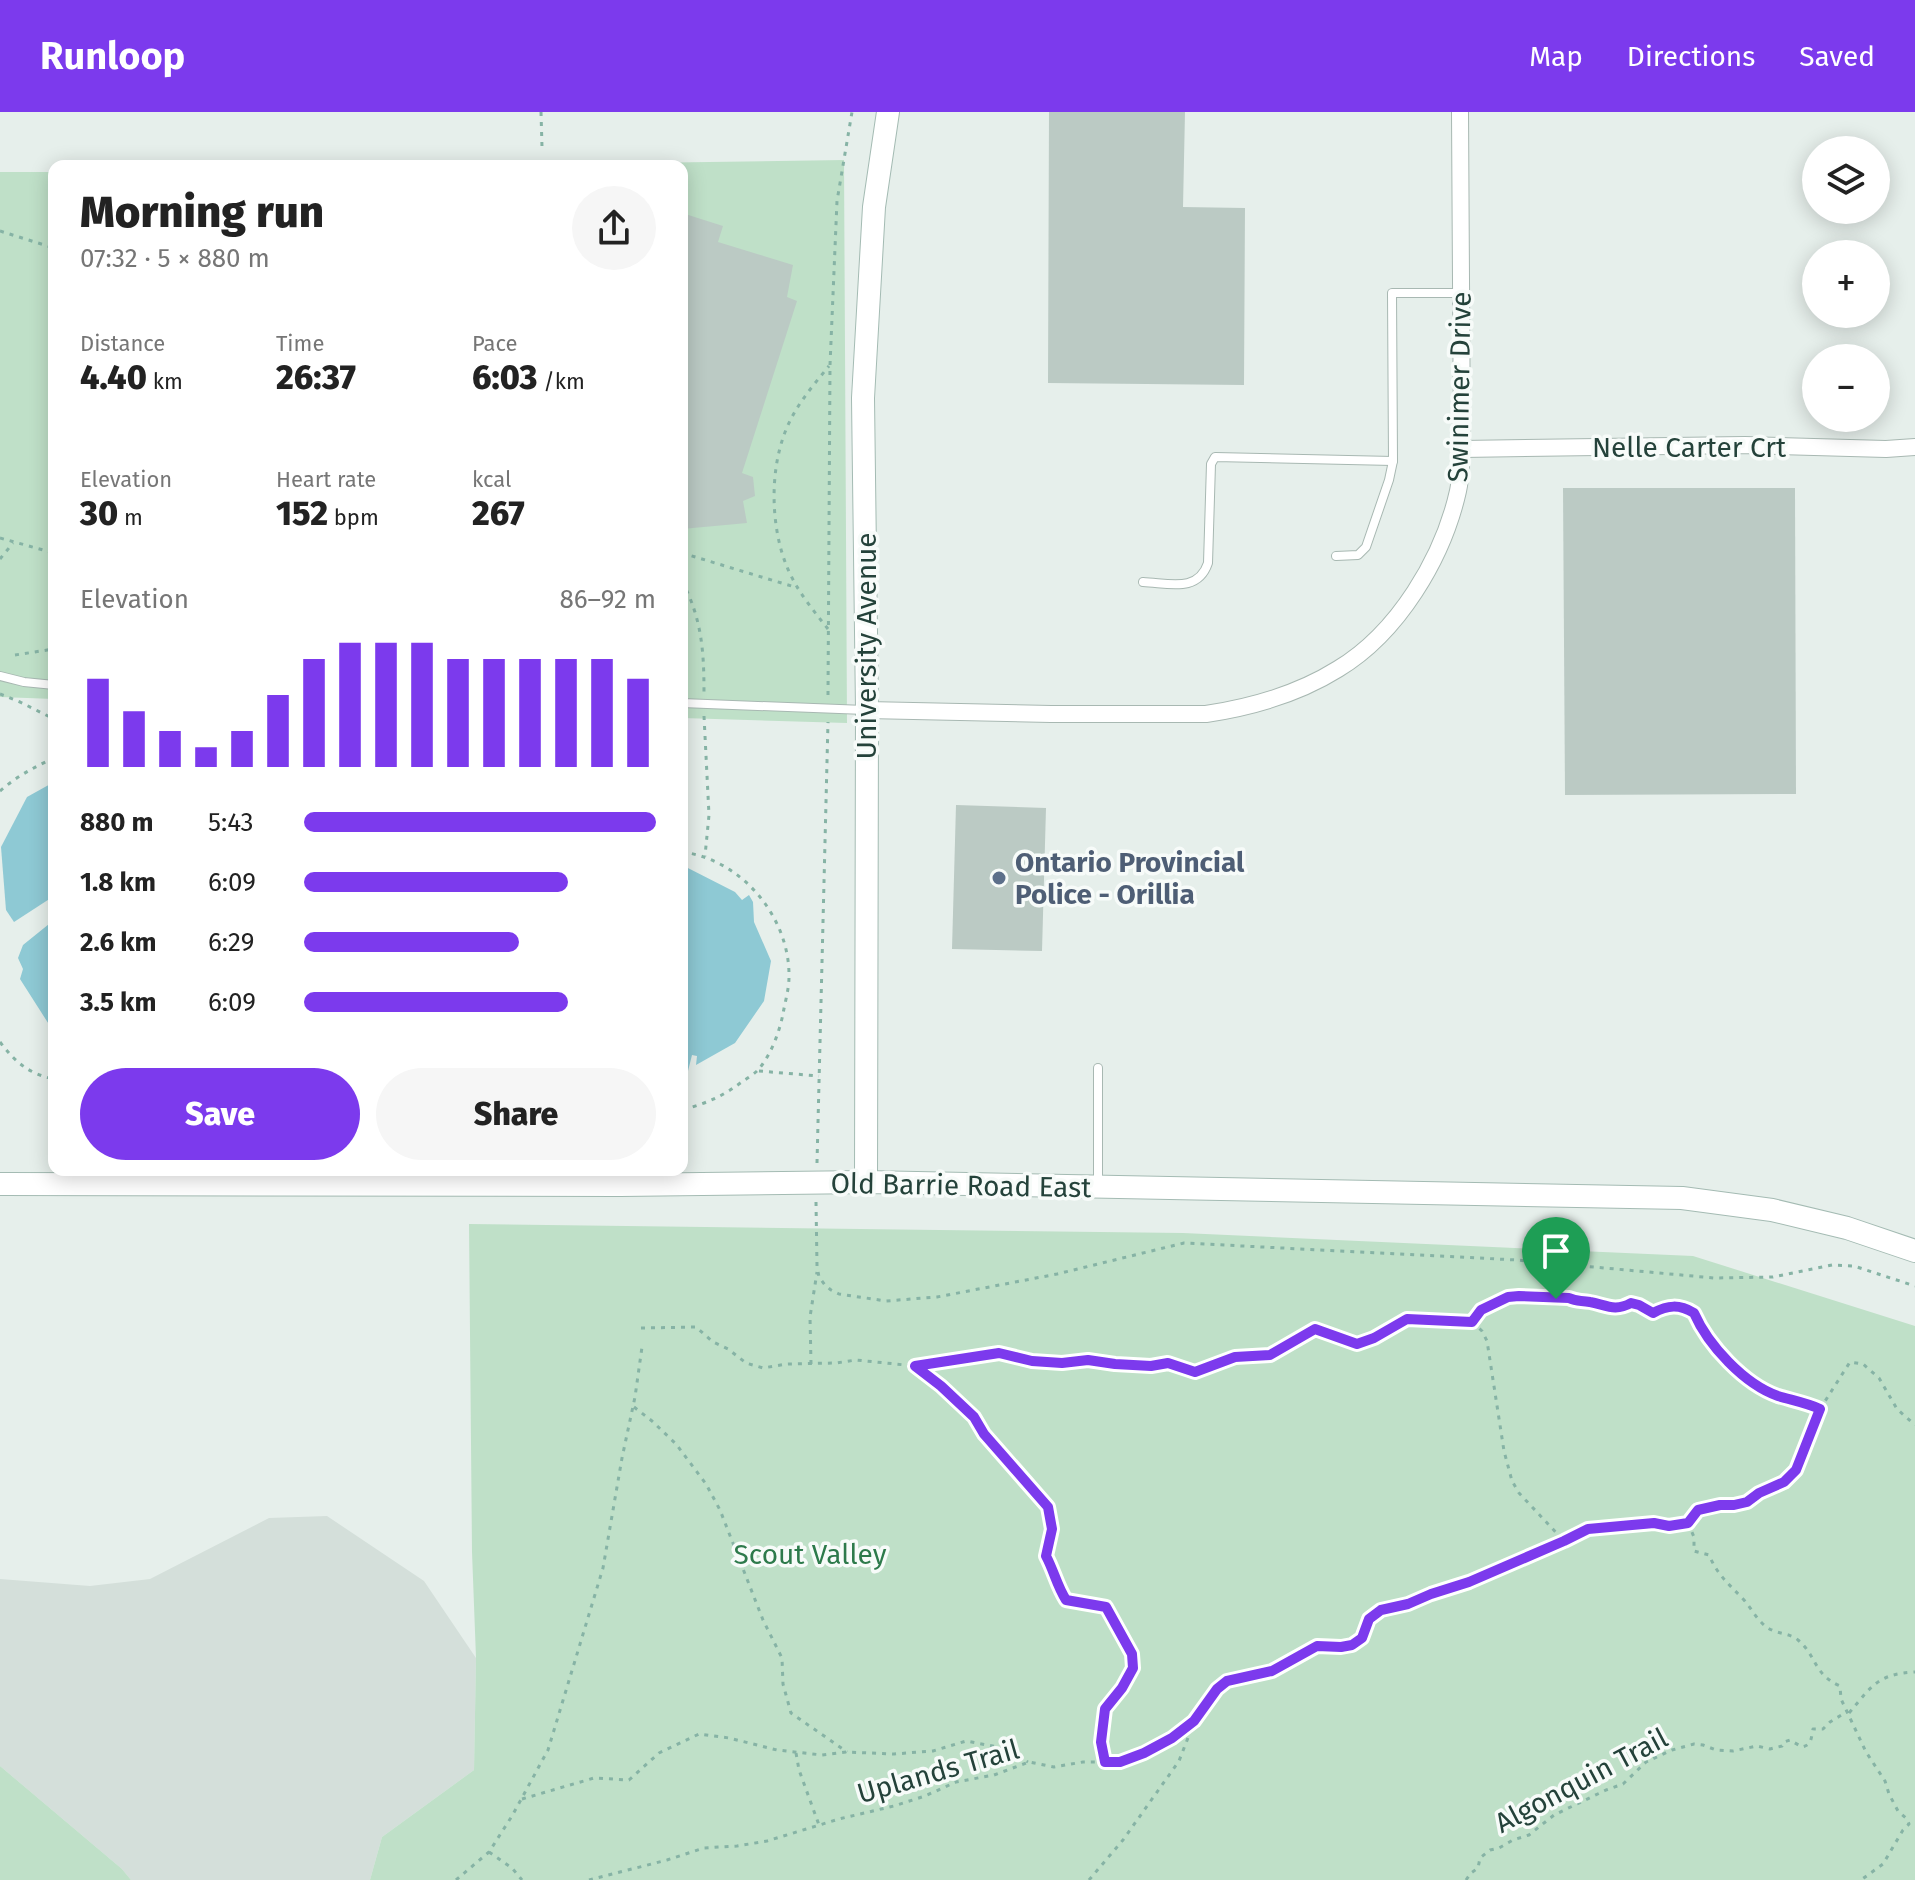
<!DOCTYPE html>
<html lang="en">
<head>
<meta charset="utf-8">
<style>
	body { margin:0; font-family:"Fira Sans",sans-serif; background:#f6f6f6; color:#222; height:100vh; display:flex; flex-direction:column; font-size:30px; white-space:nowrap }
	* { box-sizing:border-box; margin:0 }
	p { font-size:26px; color:#767676 }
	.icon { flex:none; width:44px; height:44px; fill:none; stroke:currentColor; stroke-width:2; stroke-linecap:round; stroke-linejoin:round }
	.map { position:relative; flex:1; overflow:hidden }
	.drawer { position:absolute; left:48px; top:48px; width:640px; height:1016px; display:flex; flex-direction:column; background:#fff; border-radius:16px; box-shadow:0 4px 20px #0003 }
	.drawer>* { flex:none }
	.fabs { position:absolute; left:1802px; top:24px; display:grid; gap:16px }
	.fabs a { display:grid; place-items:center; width:88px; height:88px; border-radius:50%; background:#fff; box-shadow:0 4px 20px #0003; font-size:40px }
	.pin { position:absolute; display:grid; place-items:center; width:68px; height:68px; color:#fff; margin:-82px -34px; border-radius:50% 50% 50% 0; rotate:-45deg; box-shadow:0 0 8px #0007 }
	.pin .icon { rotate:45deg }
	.round { display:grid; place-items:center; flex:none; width:84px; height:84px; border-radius:42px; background:#f6f6f6 }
	.headline { display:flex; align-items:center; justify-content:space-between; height:136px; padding:0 32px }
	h1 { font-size:44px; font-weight:800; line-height:60px }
	.stats { display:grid; grid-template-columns:repeat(3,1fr); gap:12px; height:136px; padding:8px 32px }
	.stats div { display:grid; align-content:center }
	.stats b { font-size:34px; font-weight:800 }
	.stats small { font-size:22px; font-weight:400 }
	.stats p { font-size:22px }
	.chart { height:224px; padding:16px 32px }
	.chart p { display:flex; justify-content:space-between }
	.chart svg { width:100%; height:144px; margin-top:8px; stroke:#7c3aed; stroke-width:6 }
	.button { display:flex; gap:16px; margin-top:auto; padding:16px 32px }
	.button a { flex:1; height:92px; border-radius:48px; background:#7c3aed; color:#fff; font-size:32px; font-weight:800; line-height:92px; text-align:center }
	.button a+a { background:#f6f6f6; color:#222 }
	ul { padding:0 32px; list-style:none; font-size:26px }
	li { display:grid; grid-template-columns:128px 96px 1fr; align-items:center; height:60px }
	li i { height:20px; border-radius:10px; background:#7c3aed }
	header { display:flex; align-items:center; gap:48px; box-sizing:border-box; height:112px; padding:0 40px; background:#7c3aed; color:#fff }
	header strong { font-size:38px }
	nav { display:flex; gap:44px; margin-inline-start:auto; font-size:28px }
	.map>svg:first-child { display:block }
	.built { fill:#d4dfda }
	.green { fill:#bfe0c8 }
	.water { fill:#8ec9d4 }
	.building { fill:#bbcac4 }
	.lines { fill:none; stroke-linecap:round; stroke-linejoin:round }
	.lane-casing { stroke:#a8b8b2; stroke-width:10 }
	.street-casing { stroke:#a8b8b2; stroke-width:18 }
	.secondary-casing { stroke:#a4bbb3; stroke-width:24 }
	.path { stroke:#86b3a5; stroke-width:3; stroke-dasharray:4 6; stroke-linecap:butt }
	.lane { stroke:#fff; stroke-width:8 }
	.street { stroke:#fff; stroke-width:16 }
	.secondary { stroke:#fff; stroke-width:22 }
	.route-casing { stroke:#fff; stroke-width:16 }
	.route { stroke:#7c3aed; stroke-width:10 }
	.service-dot { fill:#5c6f8a; stroke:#f7fbf9; stroke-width:3 }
	.labels { text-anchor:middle; stroke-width:7; stroke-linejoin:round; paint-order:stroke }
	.street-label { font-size:28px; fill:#24423a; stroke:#f7fbf9 }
	.service-label { font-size:28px; font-weight:bold; fill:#4e5e75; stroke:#f7fbf9; text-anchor:start }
	.park-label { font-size:28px; fill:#2d7a4b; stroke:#f7fbf9 }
</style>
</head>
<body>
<header>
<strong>Runloop</strong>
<nav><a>Map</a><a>Directions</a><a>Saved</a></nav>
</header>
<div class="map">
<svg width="1915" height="1768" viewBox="0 0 1915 1768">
	<rect width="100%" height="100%" fill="#e6efeb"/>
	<polygon class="built" points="327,1404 424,1469 476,1546 474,1658 382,1725 370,1768 131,1768 122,1757 0,1654 0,1467 90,1474 150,1467 269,1406"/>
	<g class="green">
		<polygon points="844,48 847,611 682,606 682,54 426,54"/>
		<polygon points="0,60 54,60 54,587 0,585"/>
		<polygon points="469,1112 1183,1121 1693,1144 1915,1214 1915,1768 370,1768 382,1725 474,1658 476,1546 472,1440"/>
		<polygon points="0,1654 122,1757 131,1768 0,1768"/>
	</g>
	<g class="water">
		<polygon points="54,670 54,784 14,810 6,798 1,735 27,685"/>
		<polygon points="682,753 735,780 742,788 749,783 753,790 754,810 771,849 764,889 735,931 696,953 697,944 692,943 688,959 682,959"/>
		<polygon points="54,808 54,916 50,914 20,867 23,857 18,846 23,833"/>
	</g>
	<g class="building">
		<polygon points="1049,0 1185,0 1183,95 1245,96 1244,273 1048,271"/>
		<polygon points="682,101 723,114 718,130 793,153 787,185 797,189 742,361 753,365 755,384 743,389 747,411 682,417"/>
		<polygon points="1563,376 1795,376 1796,682 1565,683"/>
		<polygon points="956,693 1046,696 1042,839 952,837"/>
	</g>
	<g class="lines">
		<defs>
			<g id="lane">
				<polyline points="1336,444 1358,443 1366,435 1389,368 1393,349 1392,181 1460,181"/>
				<path d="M1143 470C1169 471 1198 481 1208 451L1211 352 1215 345 1393 349"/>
				<polyline points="0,564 24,570 54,573"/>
				<polyline points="682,591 865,598"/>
				<polyline points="1098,1074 1098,956"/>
			</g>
			<g id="street">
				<polyline points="1462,337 1745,333 1886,337 1915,335"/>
				<path d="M867 598 1051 602H1206C1253 595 1298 582 1338 557 1398 521 1443 446 1458 379 1461 366 1461 351 1462 337L1460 0"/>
			</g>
			<g id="secondary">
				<polyline points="866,1070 867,598 863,286 874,95 888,0"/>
				<polyline points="0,1072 620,1073 866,1070 1682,1086 1772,1098 1847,1116 1915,1139"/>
			</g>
		</defs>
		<use href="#lane" class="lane-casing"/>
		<use href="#street" class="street-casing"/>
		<use href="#secondary" class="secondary-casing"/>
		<g class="path">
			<polyline points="541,0 542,35"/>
			<polyline points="0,119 54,136"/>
			<polyline points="0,426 54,441"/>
			<polyline points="682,441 798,476"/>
			<polyline points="0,447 13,431"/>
			<path d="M682 469C702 507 704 540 704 581"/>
			<path d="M828 517C813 498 797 479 787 455 769 411 769 347 792 305 802 286 816 270 829 254"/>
			<polyline points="15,543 54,537"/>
			<polyline points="0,582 20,590 54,607"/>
			<polyline points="828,583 830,253 837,89 852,0"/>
			<polyline points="704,604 709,703 705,744"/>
			<path d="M0 679C16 665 34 655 54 646"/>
			<path d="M682 740C741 747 790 805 789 865 789 877 785 890 783 902 779 921 771 943 758 958 754 962 748 966 743 969 722 985 707 991 682 998"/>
			<path d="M0 930C15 950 29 962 54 967"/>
			<polyline points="759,959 819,964"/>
			<polyline points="817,1051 828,610"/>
			<polyline points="816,1090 817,1154 819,1165 825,1173 831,1178 839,1182 886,1189 937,1185 1057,1162 1184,1131 1517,1148 1714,1166 1773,1165 1832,1153 1854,1154 1915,1174"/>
			<polyline points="1472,1210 1482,1219 1487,1229 1504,1339 1512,1369 1519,1381 1564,1429"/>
			<polyline points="641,1216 696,1215 713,1230 728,1237 746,1251 763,1256 787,1252 836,1251 856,1248 915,1254 999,1241 1032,1249 1062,1251 1088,1248 1115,1252 1151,1254 1168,1251 1195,1260 1235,1245 1270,1243 1315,1217 1357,1232 1374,1226 1407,1207 1472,1210"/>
			<polyline points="811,1252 810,1205 817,1160"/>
			<path d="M915 1254 941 1274 974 1305 984 1322 1048 1395 1052 1417 1046 1444C1054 1459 1057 1474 1066 1488L1106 1495 1132 1542 1133 1556 1122 1576 1105 1597 1101 1630 1105 1649"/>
			<polyline points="634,1295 652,1309 676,1332 706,1372 720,1398 763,1508 782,1546 783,1572 791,1601 847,1640"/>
			<polyline points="1820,1297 1850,1250 1863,1252 1879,1266 1897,1297 1915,1313"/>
			<path d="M1688 1411 1694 1425V1439L1709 1443C1718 1464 1729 1472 1744 1488 1751 1496 1756 1506 1764 1513 1775 1523 1789 1520 1798 1528 1817 1544 1813 1562 1840 1574L1841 1587 1866 1640 1885 1669 1889 1682 1898 1699 1907 1707 1909 1712 1903 1718 1883 1752 1861 1768"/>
			<path d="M1849 1601C1872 1574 1877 1562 1915 1560"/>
			<polyline points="796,1641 799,1658 819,1713"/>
			<polyline points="522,1687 594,1666 629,1668 659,1641 699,1622 729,1626 777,1638 822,1643 847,1640 894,1642 933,1639 966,1629 998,1635 1028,1650"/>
			<polyline points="489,1740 512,1756 522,1768"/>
			<polyline points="456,1768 489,1740 512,1704 548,1638 603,1456 622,1346 635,1285 642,1235"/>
			<path d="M589 1768 667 1748 704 1736 737 1734 767 1729 839 1707 894 1694 925 1684 956 1670 994 1663 1029 1650 1054 1655 1083 1650H1120L1144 1641 1172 1626 1194 1609 1217 1577 1227 1569 1272 1559 1317 1534 1341 1535 1352 1533 1362 1526 1369 1507 1381 1498 1408 1492 1431 1482 1469 1470 1564 1429 1588 1417 1654 1411 1669 1414 1688 1411 1698 1398 1720 1393H1734L1747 1390 1759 1381 1784 1370 1796 1358 1820 1297C1807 1291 1791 1288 1778 1283 1745 1272 1708 1232 1694 1201 1679 1192 1669 1193 1653 1201L1639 1193 1631 1191C1615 1200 1606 1193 1590 1190 1581 1188 1577 1190 1569 1186L1556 1187 1536 1184 1508 1185 1481 1198 1472 1210"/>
			<polyline points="1089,1768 1123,1728 1179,1649 1193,1613"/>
			<path d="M1466 1768 1471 1761 1478 1756 1480 1746 1490 1738 1499 1736 1513 1728 1529 1723 1554 1703 1606 1678 1623 1672 1646 1650 1672 1638 1694 1632 1703 1633 1716 1638 1733 1639 1757 1634 1770 1637 1782 1634 1784 1630 1790 1628 1802 1635C1812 1633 1811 1626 1813 1617H1823L1830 1610 1848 1599"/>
		</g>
		<use href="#lane" class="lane"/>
		<use href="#street" class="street"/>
		<use href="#secondary" class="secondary"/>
	</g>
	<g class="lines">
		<defs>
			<path id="route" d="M1519 1184 1569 1186C1577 1190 1581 1188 1590 1190 1606 1193 1615 1200 1631 1191L1639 1193 1653 1201C1668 1193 1679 1192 1694 1201 1708 1233 1744 1272 1778 1284 1791 1288 1807 1291 1820 1297L1796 1358 1784 1370 1759 1381 1747 1390 1734 1393H1720L1698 1398 1688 1411 1669 1414 1654 1411 1588 1417 1564 1429 1469 1470 1431 1482 1408 1492 1381 1498 1369 1507 1362 1526 1352 1533 1341 1535 1317 1534 1272 1559 1227 1569 1217 1577 1194 1609 1172 1626 1144 1641 1120 1650H1105L1101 1630 1105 1597 1122 1576 1133 1556 1132 1542 1106 1495 1066 1488C1057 1474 1054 1459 1046 1444L1052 1417 1048 1395 984 1322 974 1305 941 1274 915 1254 999 1241 1032 1249 1062 1251 1088 1248 1115 1252 1151 1254 1168 1251 1195 1260 1235 1245 1270 1243 1315 1217 1357 1232 1374 1226 1407 1207 1472 1210 1481 1198 1508 1185Z"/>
		</defs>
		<use href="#route" class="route-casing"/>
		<use href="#route" class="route"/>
	</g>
	<circle class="service-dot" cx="999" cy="766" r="8"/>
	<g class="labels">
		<g class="street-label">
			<text transform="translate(1459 275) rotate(-89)" y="10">Swinimer Drive</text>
			<text x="1689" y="345">Nelle Carter Crt</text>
			<text transform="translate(866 534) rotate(-90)" y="10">University Avenue</text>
			<text transform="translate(961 1073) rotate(1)" y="10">Old Barrie Road East</text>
			<text transform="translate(938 1659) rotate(-16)" y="10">Uplands Trail</text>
			<text transform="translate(1581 1668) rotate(-28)" y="10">Algonquin Trail</text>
		</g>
		<g class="service-label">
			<text x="1015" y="760">Ontario Provincial<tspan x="1015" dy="32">Police - Orillia</tspan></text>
		</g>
		<g class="park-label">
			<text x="810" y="1452">Scout Valley</text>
		</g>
	</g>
</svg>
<div class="fabs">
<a><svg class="icon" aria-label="layers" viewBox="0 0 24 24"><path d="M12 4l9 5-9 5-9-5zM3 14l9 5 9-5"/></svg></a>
<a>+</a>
<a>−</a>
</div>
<div class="pin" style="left:1556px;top:1187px;background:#1e9e55"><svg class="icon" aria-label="arrive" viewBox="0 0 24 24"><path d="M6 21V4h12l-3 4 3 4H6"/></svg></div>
<section class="drawer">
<div class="headline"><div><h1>Morning run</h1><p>07:32 · 5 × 880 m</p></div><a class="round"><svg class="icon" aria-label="share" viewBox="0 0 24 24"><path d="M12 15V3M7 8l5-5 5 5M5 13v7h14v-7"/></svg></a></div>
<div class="stats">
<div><p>Distance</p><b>4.40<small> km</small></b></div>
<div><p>Time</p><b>26:37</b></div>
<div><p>Pace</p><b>6:03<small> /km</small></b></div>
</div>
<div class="stats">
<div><p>Elevation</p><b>30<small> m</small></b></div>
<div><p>Heart rate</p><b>152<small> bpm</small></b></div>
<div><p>kcal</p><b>267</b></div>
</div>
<div class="chart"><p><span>Elevation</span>86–92 m</p>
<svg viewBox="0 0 160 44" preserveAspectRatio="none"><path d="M5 44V17M15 44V27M25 44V33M35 44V38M45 44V33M55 44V22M65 44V11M75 44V6M85 44V6M95 44V6M105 44V11M115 44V11M125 44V11M135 44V11M145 44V11M155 44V17"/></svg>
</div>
<ul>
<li><b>880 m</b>5:43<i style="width:100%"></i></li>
<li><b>1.8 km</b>6:09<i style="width:75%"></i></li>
<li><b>2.6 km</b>6:29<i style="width:61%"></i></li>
<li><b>3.5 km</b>6:09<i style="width:75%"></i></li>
</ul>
<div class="button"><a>Save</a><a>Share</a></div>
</section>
</div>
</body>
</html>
